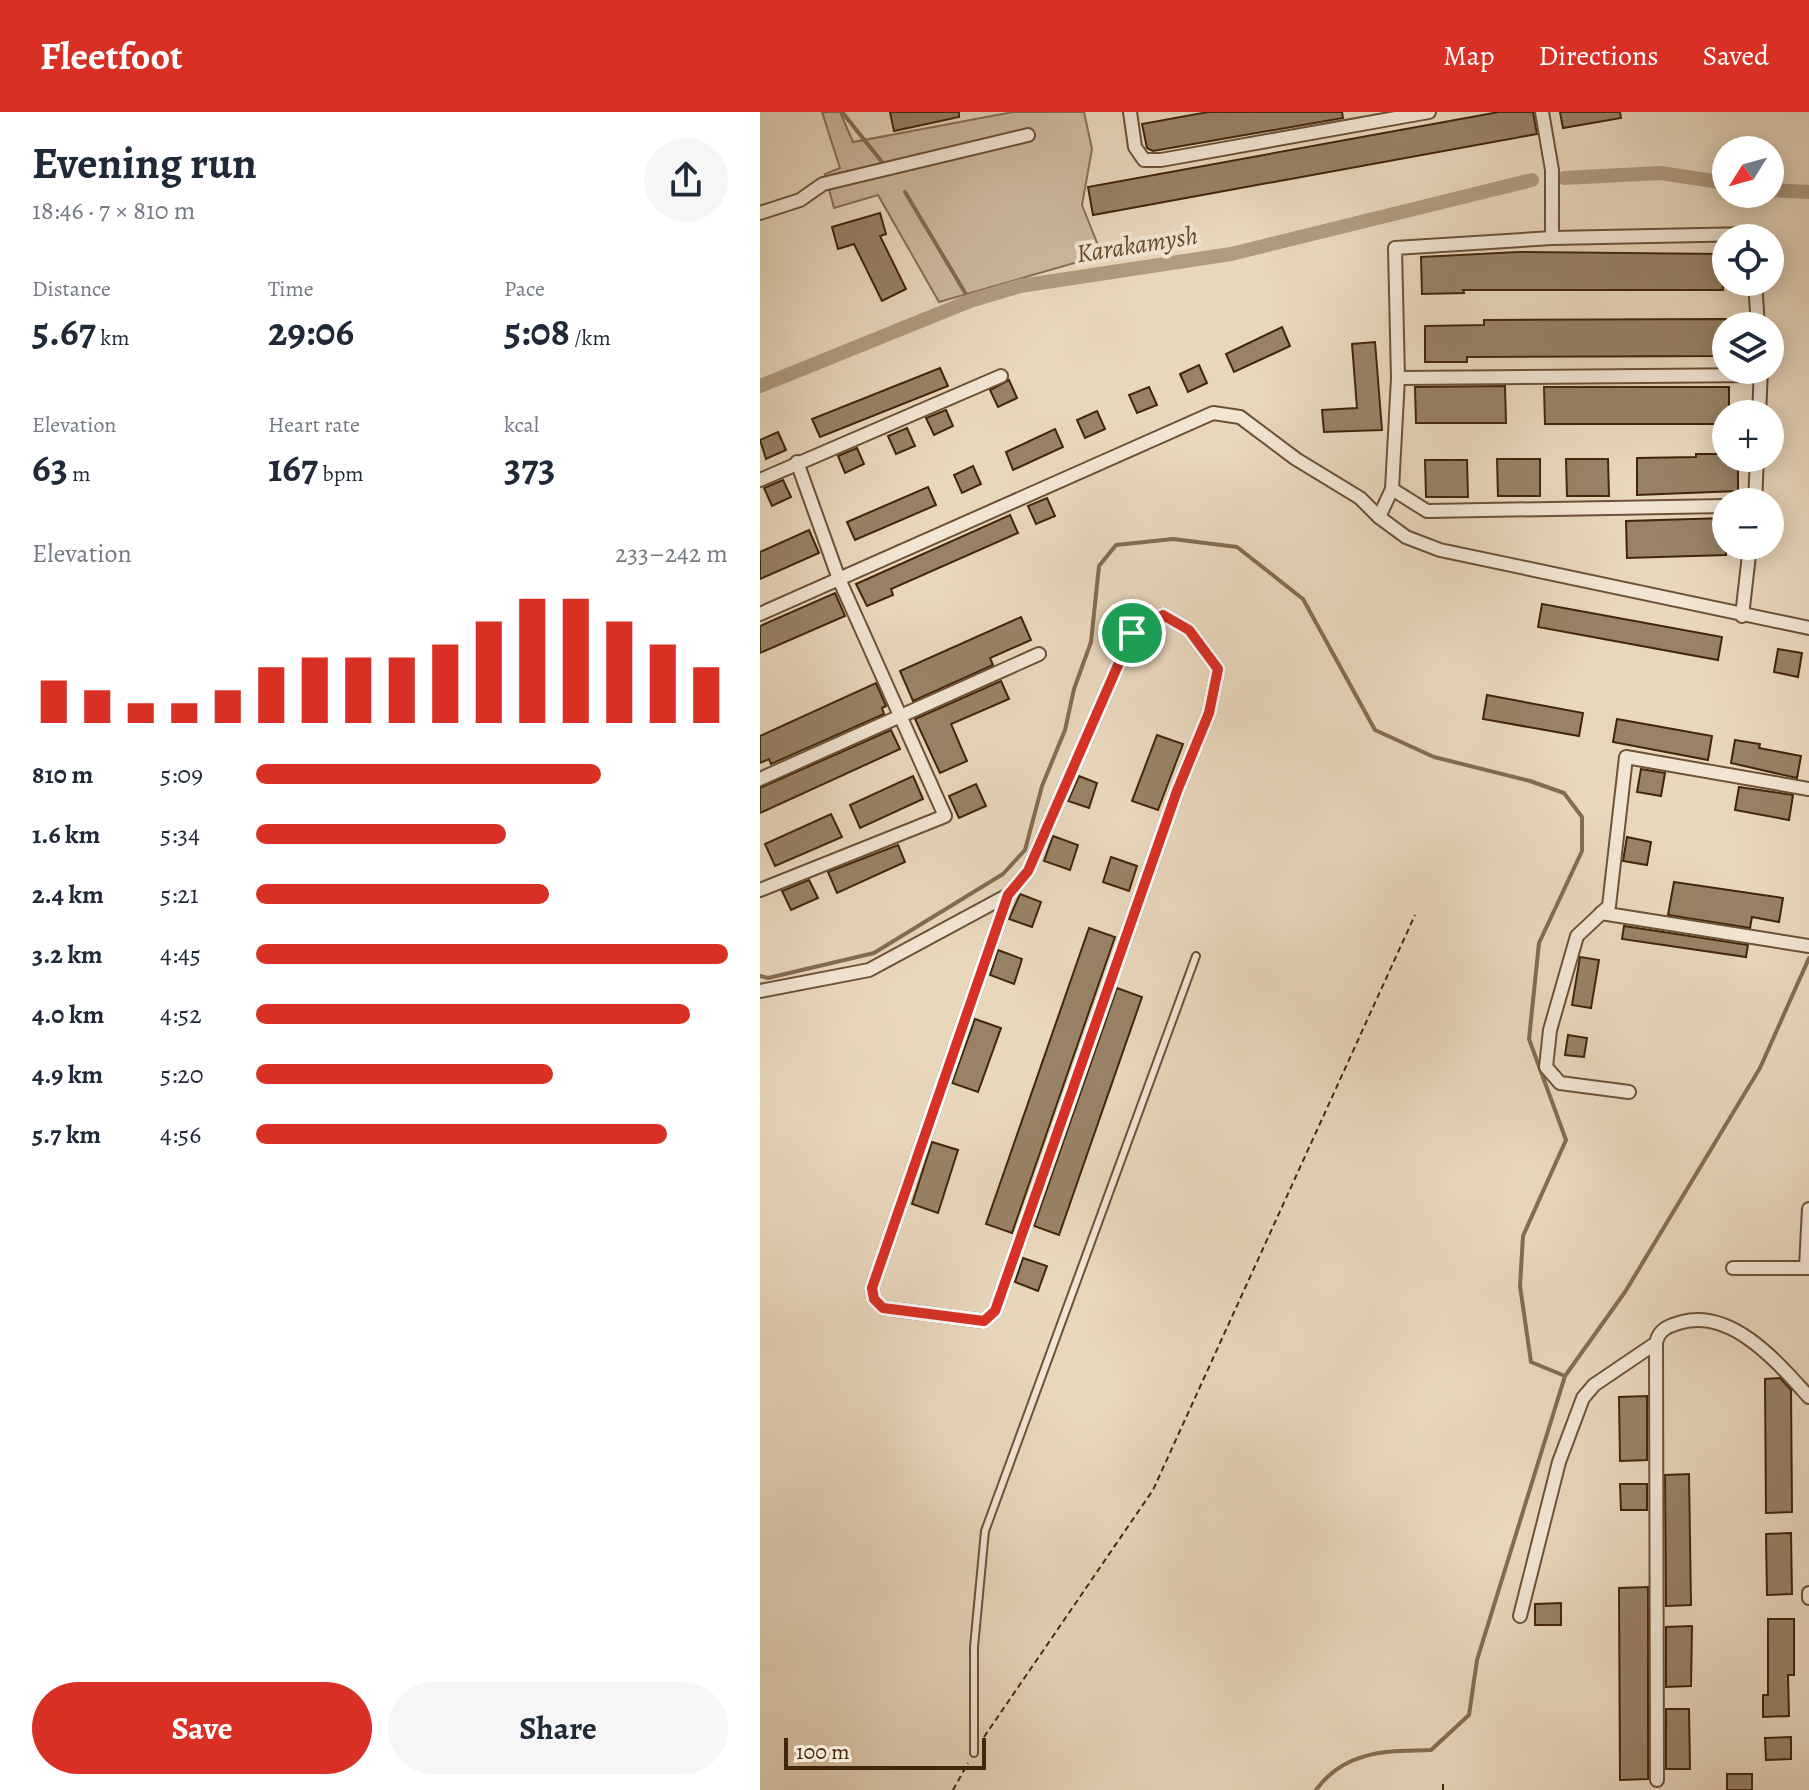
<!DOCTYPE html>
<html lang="en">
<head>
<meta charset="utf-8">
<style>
	body { margin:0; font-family:Alegreya,serif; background:#f6f6f7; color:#1f2937; height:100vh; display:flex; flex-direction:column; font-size:30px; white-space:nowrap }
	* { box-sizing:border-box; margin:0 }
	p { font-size:26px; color:#747a83 }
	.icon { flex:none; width:44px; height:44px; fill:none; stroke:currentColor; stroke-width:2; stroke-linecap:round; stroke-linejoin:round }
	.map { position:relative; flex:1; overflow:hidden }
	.details { display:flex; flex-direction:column; background:#fff; width:760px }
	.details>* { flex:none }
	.needle { width:52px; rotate:233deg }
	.controls { position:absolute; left:952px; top:24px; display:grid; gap:16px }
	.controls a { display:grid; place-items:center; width:72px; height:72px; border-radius:50%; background:#fff; box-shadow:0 4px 20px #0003; font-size:40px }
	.scale { position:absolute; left:24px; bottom:20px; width:202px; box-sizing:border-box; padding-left:8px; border:4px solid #422609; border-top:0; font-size:22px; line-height:28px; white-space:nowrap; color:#422609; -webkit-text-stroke:6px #f1e5d3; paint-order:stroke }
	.pin { position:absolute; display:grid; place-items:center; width:68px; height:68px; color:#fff; margin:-34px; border:4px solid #fff; border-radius:50%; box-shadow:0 2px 8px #0007 }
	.round { display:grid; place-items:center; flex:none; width:84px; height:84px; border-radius:42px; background:#f6f6f7 }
	.headline { display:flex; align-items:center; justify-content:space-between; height:136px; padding:0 32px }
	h1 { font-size:44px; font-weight:700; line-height:60px }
	.figures { display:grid; grid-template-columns:repeat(3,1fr); gap:12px; height:136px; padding:8px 32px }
	.figures div { display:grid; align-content:center }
	.figures b { font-size:40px; font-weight:700 }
	.figures small { font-size:22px; font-weight:400 }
	.figures p { font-size:22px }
	.chart { height:224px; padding:16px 32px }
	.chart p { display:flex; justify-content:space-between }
	.chart svg { width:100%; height:144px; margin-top:8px; stroke:#d93025; stroke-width:6 }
	.button { display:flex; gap:16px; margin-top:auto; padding:16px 32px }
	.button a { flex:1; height:92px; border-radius:48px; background:#d93025; color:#fff; font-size:32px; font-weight:700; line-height:92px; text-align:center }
	.button a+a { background:#f6f6f7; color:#1f2937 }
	ul { padding:0 32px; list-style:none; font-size:26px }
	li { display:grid; grid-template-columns:128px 96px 1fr; align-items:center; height:60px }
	li i { height:20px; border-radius:10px; background:#d93025 }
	header { display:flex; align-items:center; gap:48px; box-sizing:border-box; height:112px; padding:0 40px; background:#d93025; color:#fff }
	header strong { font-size:38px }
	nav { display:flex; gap:44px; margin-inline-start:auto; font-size:28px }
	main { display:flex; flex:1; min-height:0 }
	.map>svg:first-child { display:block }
	.green { fill:#cdb99e; stroke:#887054; stroke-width:2 }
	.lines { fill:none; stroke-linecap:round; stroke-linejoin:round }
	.stream { stroke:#846c50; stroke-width:4 }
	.canal { stroke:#b09b7f; stroke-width:14 }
	.building { fill:#998266; stroke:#422609; stroke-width:2 }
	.lane-casing { stroke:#6c5236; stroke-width:10 }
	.street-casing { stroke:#6c5236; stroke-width:16 }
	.path { stroke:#422609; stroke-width:2; stroke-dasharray:6 4; stroke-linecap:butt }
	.lane { stroke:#f1e5d3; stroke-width:6 }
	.street { stroke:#f1e5d3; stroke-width:12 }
	.route-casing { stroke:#fff; stroke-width:16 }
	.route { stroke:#d93025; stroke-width:10 }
	.labels { text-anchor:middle; stroke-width:8; stroke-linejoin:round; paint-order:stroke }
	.water-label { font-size:26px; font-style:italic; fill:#63492c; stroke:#f1e5d3 }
</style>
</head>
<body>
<header>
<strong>Fleetfoot</strong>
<nav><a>Map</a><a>Directions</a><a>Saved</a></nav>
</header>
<main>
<section class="details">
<div class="headline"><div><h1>Evening run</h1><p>18:46 · 7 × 810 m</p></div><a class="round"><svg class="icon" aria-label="share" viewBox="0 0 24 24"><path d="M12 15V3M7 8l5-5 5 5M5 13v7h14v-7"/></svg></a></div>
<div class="figures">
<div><p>Distance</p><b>5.67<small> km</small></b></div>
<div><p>Time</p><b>29:06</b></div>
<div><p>Pace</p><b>5:08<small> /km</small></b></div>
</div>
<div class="figures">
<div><p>Elevation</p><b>63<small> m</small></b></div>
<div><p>Heart rate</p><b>167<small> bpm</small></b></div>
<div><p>kcal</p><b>373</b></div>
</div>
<div class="chart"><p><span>Elevation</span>233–242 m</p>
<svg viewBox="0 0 160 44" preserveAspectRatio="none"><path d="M5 44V31M15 44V34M25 44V38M35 44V38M45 44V34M55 44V27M65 44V24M75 44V24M85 44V24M95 44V20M105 44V13M115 44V6M125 44V6M135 44V13M145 44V20M155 44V27"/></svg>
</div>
<ul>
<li><b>810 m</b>5:09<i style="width:73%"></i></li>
<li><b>1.6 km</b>5:34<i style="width:53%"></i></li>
<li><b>2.4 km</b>5:21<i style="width:62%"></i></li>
<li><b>3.2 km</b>4:45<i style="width:100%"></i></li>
<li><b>4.0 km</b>4:52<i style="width:92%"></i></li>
<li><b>4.9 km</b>5:20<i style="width:63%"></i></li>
<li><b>5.7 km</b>4:56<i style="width:87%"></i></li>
</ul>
<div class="button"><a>Save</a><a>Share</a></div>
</section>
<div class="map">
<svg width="1049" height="1678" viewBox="0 0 1049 1678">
	<rect width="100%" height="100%" fill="#e9d7bc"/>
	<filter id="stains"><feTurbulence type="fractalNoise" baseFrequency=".0025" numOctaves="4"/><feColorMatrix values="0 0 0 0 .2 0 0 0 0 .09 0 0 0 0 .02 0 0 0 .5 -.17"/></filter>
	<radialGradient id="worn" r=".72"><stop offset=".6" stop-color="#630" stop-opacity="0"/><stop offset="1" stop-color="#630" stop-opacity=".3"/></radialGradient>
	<polygon class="green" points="62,0 80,0 93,30 253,0 324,0 332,37 322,93 342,143 179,190 118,83 74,96 65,62 80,56"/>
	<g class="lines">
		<g class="stream">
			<polyline points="82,0 126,55"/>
			<polyline points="145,80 210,189"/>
			<polyline points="0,864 8,866 114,841 243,762 265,738 282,674 305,618 314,577 331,530 339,454 356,433 413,427 477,435 543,487 615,618 674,645 770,669 804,681 822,705 822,739 779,831 769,927 806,1028 763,1124 760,1174 771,1250 805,1264"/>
			<path d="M556 1678C585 1638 627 1639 671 1638L709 1603 717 1548 805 1264 865 1180 1000 956 1049 846"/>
		</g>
		<g class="canal">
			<polyline points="804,66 901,61 966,71"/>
			<polyline points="1010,78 1049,80"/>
			<polyline points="0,274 210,189 260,174 471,142 772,68"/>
		</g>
	</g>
	<g class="building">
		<polygon points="130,0 199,0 199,5 134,19"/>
		<polygon points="448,0 582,0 583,6 393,39 387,36 382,12"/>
		<polygon points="739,0 773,0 777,22 333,103 328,75"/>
		<polygon points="800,0 860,0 861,6 803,16"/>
		<polygon points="120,101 126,122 120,124 146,177 122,189 94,132 78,137 72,115"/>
		<polygon points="759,140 962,142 963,178 703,178 704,181 662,182 661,145"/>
		<polygon points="966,207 966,244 707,245 707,250 665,250 665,214 724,213 724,208"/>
		<polygon points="522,215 530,234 474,260 466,242"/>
		<polygon points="615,230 622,318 564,320 562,298 597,296 592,232"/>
		<polygon points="439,253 447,271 428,280 420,262"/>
		<polygon points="180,256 188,274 60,325 52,307"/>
		<polygon points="249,268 257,286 238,295 230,278"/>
		<polygon points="745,274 746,311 656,311 655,275"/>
		<polygon points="389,275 397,293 377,301 369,283"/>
		<polygon points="784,275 969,275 969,302 966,302 966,312 785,312"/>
		<polygon points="186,298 193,314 174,323 166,306"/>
		<polygon points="337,299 345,317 325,326 317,308"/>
		<polygon points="147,316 155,334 136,342 128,324"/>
		<polygon points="295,317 303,335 253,358 246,340"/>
		<polygon points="18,320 26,338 6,347 0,328"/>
		<polygon points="97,336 104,352 85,361 78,344"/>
		<polygon points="936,342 966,342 966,346 978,346 978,379 877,383 877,346 936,345"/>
		<polygon points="737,347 780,347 780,384 738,384"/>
		<polygon points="806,347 848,347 849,384 807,384"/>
		<polygon points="665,348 707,348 708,385 666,385"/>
		<polygon points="213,354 221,372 202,381 194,363"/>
		<polygon points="23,368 31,385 12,394 4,376"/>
		<polygon points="168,375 176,393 95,428 87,410"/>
		<polygon points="287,386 295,404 276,412 268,394"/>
		<polygon points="250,403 258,421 131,477 133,483 107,494 96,472"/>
		<polygon points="966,406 966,443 867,446 866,409"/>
		<polygon points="49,418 59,441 0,467 0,440"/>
		<polygon points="75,481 85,504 0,541 0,514"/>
		<polygon points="782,492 962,525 958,548 778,515"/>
		<polygon points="261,505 271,528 230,546 233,553 153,589 140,559"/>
		<polygon points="1018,537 1042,541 1038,565 1014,560"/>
		<polygon points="241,569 249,587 191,612 207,649 180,661 155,607"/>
		<polygon points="116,571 126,594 122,596 124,602 11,652 9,647 0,651 0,624"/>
		<polygon points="727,583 823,601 819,624 723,607"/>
		<polygon points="857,607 952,624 948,648 853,630"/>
		<polygon points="131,618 140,637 0,701 0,676"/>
		<polygon points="397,623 423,632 398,698 372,689"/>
		<polygon points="975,628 1000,632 999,636 1041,644 1037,666 971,651"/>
		<polygon points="881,657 905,661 901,684 877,680"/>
		<polygon points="153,664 163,687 100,716 90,693"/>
		<polygon points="319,664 337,671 329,696 308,689"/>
		<polygon points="216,672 226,694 199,706 189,684"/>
		<polygon points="979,675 1033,683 1029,708 975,698"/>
		<polygon points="71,702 82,725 15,754 5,732"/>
		<polygon points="293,724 318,733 310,758 284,749"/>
		<polygon points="867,725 891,730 887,753 863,749"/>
		<polygon points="138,733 145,750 77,781 68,760"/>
		<polygon points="351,745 377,754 369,779 343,770"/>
		<polygon points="49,768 58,786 31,798 22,779"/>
		<polygon points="914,770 1023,786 1019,810 992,805 990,816 908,803"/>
		<polygon points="260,782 281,790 272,815 249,807"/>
		<polygon points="864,814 988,833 986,845 862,827"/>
		<polygon points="329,816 355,825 252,1121 226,1112"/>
		<polygon points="238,838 262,847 254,872 230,863"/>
		<polygon points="820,845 839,848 831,896 812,893"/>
		<polygon points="357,876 382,885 299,1123 274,1114"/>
		<polygon points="215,907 241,916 218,980 192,971"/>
		<polygon points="808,923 827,926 824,945 805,943"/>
		<polygon points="172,1030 198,1038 178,1101 152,1092"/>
		<polygon points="263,1146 287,1154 278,1179 255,1170"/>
		<polygon points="1020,1266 1031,1278 1032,1400 1006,1401 1005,1267"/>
		<polygon points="887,1284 887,1348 860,1349 859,1285"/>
		<polygon points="929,1362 931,1493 906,1494 905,1363"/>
		<polygon points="860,1372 887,1372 887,1398 861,1398"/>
		<polygon points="1031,1421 1032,1482 1007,1483 1006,1422"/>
		<polygon points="888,1475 888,1667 860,1668 859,1476"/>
		<polygon points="801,1491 801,1513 775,1513 775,1492"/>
		<polygon points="1008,1507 1034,1507 1034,1563 1028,1563 1029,1604 1003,1605 1003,1583 1008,1583"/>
		<polygon points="932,1514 931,1574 906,1575 906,1515"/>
		<polygon points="906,1597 929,1597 930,1657 906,1657"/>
		<polygon points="1031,1625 1031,1647 1006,1648 1005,1626"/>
		<rect x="967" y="1662" width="25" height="16"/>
	</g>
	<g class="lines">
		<defs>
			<polyline id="lane" points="214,1641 214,1535 225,1419 436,844"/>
			<g id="street">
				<polyline points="370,0 375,35 384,48 401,48 669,0"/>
				<polyline points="782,0 792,58 792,126"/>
				<polyline points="0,101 40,88 63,72 268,23"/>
				<polyline points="995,170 998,214"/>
				<polyline points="638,266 1001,263"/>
				<polyline points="999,302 1001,258"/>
				<polyline points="0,368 241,264"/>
				<polyline points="632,377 667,399 966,394"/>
				<polyline points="995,390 997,346"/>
				<polyline points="619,405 632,377 638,266 635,136 792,126 992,122 992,126"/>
				<polyline points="0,502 453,301 480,305 536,347 600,386 619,405 646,425 680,438 1049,516"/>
				<polygon points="403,503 429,518 458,557 449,601 417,679 235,1199 224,1209 123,1196 114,1187 112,1176 248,783 268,759 372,521"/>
				<polyline points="982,504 990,434"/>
				<polyline points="0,667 279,542"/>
				<polyline points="0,778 185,704 79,467 37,350"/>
				<polyline points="841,801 1049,834"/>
				<polyline points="0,879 109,858 248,783"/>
				<polyline points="869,980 800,971 786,955 790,918 817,824 849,794 866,645 1049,677"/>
				<polyline points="1046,1155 1049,1097"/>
				<polyline points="973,1156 1049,1156"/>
				<polyline points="896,1231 897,1668"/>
				<polyline points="1049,1481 1049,1486"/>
				<path d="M760 1504 799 1350 823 1286 834 1273 896 1231C899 1217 908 1214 922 1210 973 1197 1018 1251 1049 1285"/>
			</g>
		</defs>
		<use href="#lane" class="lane-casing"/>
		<use href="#street" class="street-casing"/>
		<g class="path">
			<polyline points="224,1625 393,1378 655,803"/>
			<polyline points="683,1672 683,1678"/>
			<polyline points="193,1678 208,1651"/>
		</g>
		<use href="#lane" class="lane"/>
		<use href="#street" class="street"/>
	</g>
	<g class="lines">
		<defs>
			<polygon id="route" points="403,503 429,518 458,557 449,601 417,679 235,1199 224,1209 123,1196 114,1187 112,1176 248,783 268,759 372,521"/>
		</defs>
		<use href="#route" class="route-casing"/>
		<use href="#route" class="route"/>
	</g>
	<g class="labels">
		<g class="water-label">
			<text transform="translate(377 132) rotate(-9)" y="9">Karakamysh</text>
		</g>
	</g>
	<rect width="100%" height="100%" filter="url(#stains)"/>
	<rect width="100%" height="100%" fill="url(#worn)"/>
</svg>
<div class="controls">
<a><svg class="needle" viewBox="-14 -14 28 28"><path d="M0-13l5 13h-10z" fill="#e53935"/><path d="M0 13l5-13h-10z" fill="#747a83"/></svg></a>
<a><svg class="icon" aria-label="locate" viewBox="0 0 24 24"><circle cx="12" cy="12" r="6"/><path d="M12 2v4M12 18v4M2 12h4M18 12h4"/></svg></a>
<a><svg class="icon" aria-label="layers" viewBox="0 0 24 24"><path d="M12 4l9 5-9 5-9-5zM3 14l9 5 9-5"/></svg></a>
<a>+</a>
<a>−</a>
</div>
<div class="scale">100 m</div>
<div class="pin" style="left:372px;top:521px;background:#1e9e55"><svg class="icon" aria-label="arrive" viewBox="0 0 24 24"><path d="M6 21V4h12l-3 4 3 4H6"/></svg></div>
</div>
</main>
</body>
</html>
